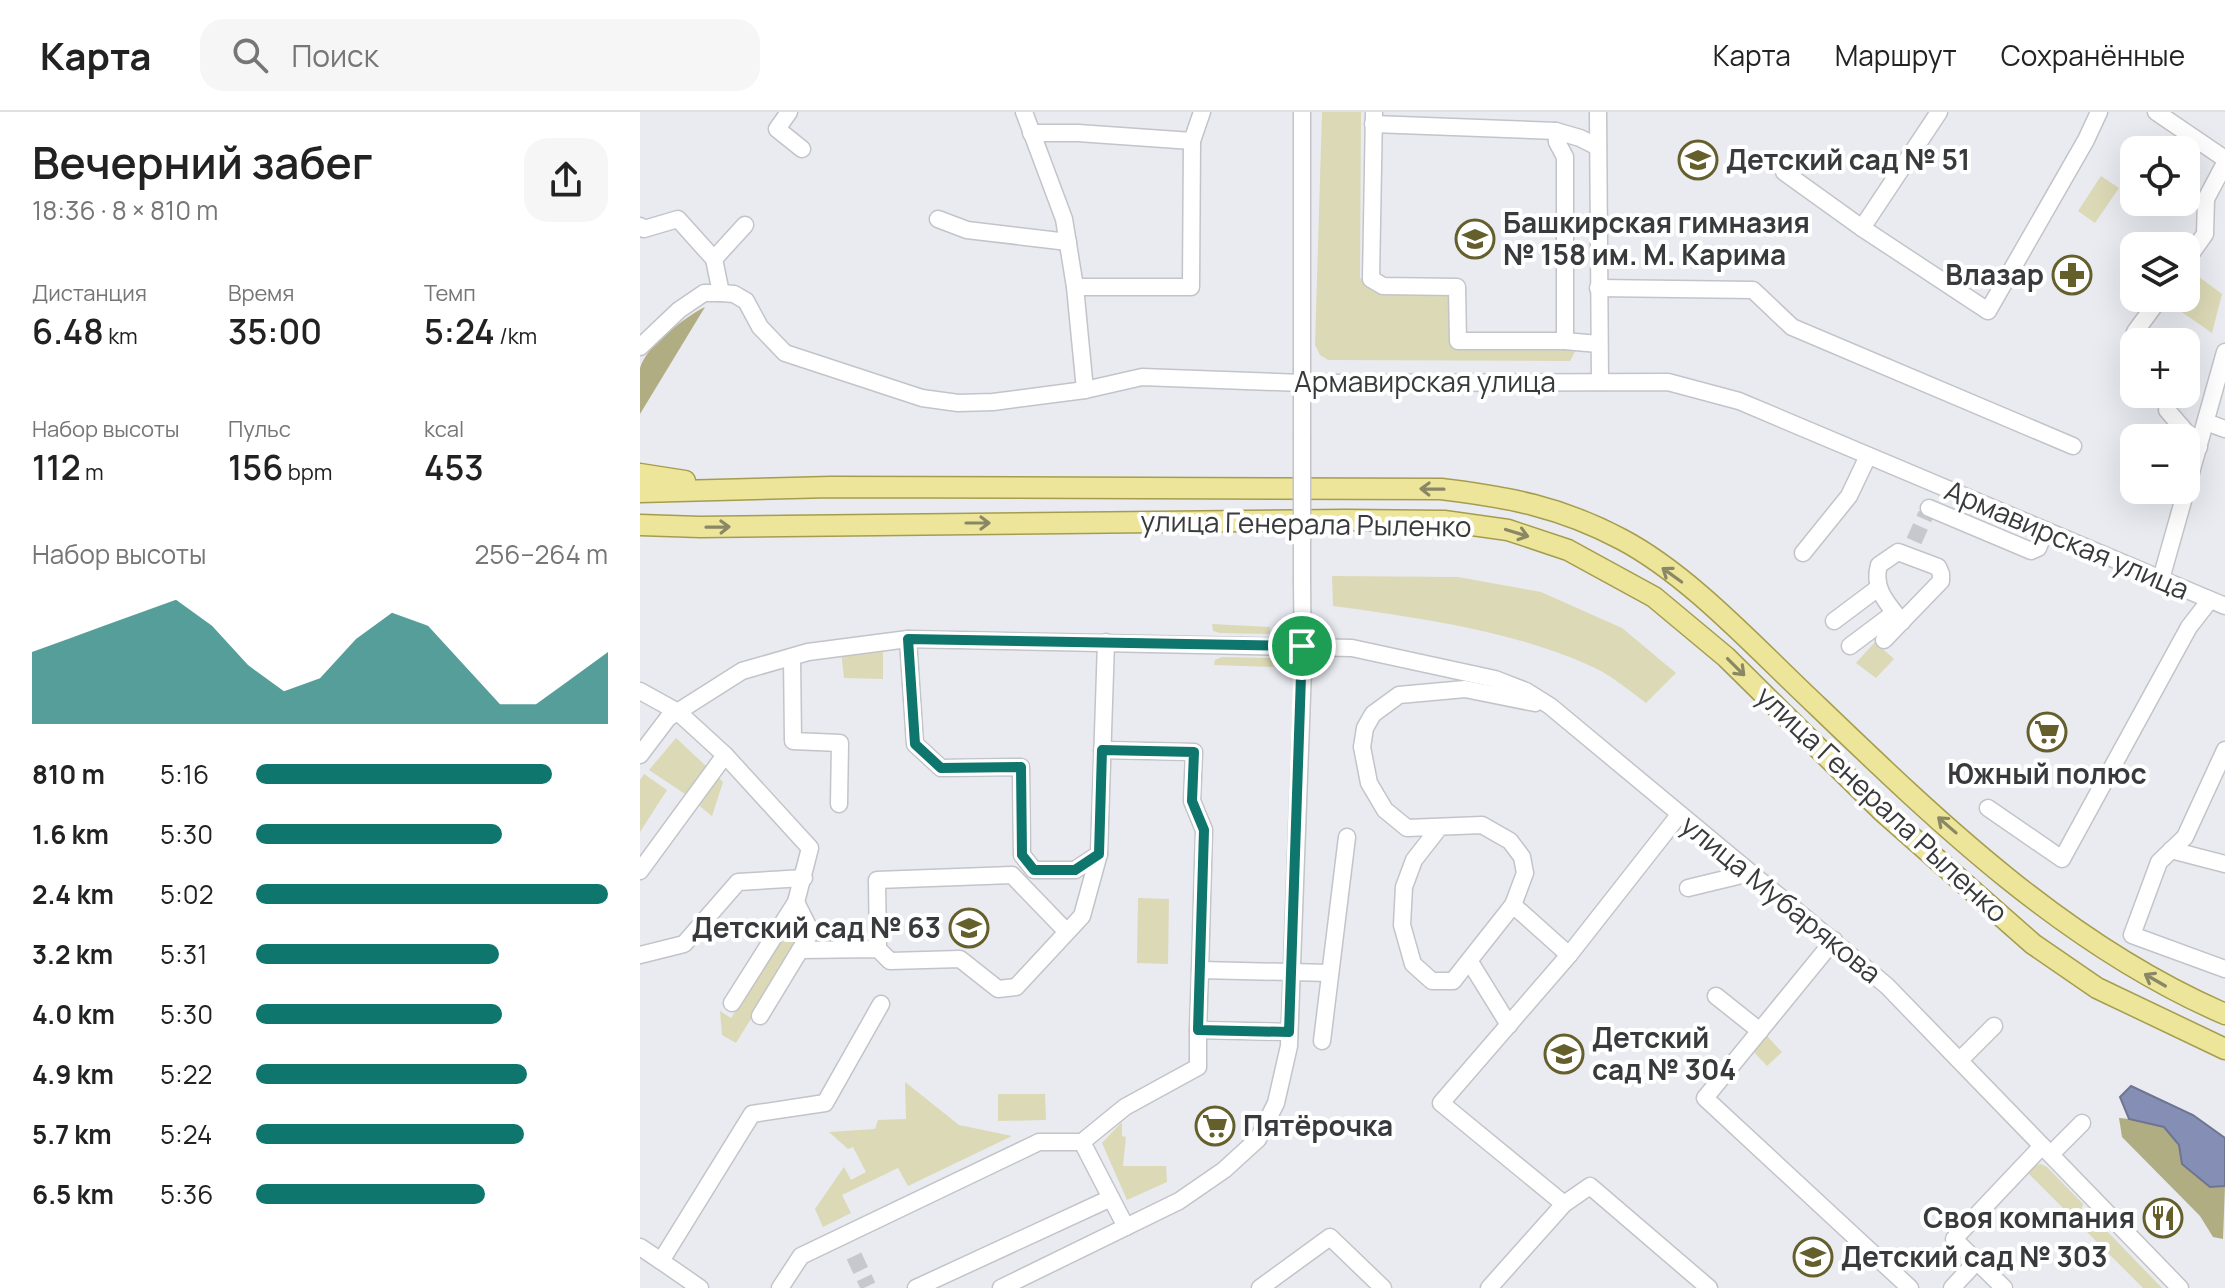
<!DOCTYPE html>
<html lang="ru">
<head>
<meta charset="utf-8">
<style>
	body { margin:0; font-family:Manrope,sans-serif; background:#f6f6f6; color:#222; height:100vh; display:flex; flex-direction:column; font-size:30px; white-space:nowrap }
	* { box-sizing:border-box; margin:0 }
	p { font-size:26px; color:#767676 }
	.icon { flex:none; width:44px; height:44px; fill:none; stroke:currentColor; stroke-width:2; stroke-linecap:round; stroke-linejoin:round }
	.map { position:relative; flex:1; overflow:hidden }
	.panel { display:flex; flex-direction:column; background:#fff; width:640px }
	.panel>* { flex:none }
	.fabs { position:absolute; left:1480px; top:24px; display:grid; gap:16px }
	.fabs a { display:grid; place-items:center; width:80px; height:80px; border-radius:16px; background:#fff; box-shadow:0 8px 32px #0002; font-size:40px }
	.pin { position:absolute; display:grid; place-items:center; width:68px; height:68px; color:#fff; margin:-34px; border:4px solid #fff; border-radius:50%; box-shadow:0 2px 8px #0007 }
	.round { display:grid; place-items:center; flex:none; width:84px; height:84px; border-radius:24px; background:#f6f6f6 }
	.head { display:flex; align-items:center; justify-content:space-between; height:136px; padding:0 32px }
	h1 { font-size:44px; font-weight:600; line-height:60px }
	.stats { display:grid; grid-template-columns:repeat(3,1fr); gap:12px; height:136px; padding:8px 32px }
	.stats div { display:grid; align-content:center }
	.stats b { font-size:34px; font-weight:600 }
	.stats small { font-size:22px; font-weight:400 }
	.stats p { font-size:22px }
	.chart { height:224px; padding:16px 32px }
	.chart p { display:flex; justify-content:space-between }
	.chart svg { width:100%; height:144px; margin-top:8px; fill:#0f766e; opacity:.7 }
	ul { padding:0 32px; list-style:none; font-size:26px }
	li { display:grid; grid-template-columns:128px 96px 1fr; align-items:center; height:60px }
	li i { height:20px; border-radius:10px; background:#0f766e }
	header { display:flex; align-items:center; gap:48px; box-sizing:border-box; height:112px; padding:0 40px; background:#fff; border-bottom:2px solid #e0e0e0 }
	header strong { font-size:38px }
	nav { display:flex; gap:44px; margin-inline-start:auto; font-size:28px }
	.search { width:560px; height:72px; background:#f6f6f6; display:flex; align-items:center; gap:20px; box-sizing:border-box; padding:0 28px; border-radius:24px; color:#767676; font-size:30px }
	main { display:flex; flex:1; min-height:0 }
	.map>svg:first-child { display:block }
	.green { fill:#dcd9b6 }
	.forest { fill:#b1ad82 }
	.water { fill:#858eb5; stroke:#6e7591; stroke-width:2 }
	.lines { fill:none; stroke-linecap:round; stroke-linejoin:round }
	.minor-tunnel { stroke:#c6c8cd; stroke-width:16; stroke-dasharray:16 8; stroke-linecap:butt }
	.minor-casing { stroke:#c2c4c9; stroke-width:19 }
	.major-casing { stroke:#a59d4d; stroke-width:23 }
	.minor { stroke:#fff; stroke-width:16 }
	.major { stroke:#ece59a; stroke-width:20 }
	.minor-bridge-casing { stroke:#c2c4c9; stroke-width:19; stroke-linecap:butt }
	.minor-bridge { stroke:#fff; stroke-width:16 }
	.oneway { stroke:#8a8766 }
	.route-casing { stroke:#fff; stroke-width:16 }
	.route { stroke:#0f766e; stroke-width:10 }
	.labels { text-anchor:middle; stroke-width:8; stroke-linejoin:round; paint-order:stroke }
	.poi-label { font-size:28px; font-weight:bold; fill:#393a3c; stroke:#fff; text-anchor:start }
	.street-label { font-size:28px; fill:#393a3c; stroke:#fff }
</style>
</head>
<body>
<header>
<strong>Карта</strong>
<div class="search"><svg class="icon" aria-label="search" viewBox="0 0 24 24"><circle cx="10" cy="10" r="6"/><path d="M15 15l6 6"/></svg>Поиск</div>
<nav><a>Карта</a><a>Маршрут</a><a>Сохранённые</a></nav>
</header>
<main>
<section class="panel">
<div class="head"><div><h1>Вечерний забег</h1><p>18:36 · 8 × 810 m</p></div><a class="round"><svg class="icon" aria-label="share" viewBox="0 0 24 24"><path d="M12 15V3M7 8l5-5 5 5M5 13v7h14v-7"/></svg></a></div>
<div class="stats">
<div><p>Дистанция</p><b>6.48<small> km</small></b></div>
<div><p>Время</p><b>35:00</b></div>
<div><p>Темп</p><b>5:24<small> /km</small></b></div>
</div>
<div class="stats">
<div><p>Набор высоты</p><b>112<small> m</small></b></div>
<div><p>Пульс</p><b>156<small> bpm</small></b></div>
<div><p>kcal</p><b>453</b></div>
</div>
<div class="chart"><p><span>Набор высоты</span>256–264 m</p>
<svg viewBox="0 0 160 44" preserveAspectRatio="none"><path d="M0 44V22L10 18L20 14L30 10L40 6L50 14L60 26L70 34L80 30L90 18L100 10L110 14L120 26L130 38L140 38L150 30L160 22V44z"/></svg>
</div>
<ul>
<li><b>810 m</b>5:16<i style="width:84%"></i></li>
<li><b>1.6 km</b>5:30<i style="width:70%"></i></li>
<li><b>2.4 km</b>5:02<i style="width:100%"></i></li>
<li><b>3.2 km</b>5:31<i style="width:69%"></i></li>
<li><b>4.0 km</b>5:30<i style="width:70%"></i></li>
<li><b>4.9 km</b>5:22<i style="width:77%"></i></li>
<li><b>5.7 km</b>5:24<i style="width:76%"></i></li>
<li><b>6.5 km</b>5:36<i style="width:65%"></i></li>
</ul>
</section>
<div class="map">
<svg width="1585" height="1176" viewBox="0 0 1585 1176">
	<rect width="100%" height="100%" fill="#e9ebf1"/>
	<g class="green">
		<polygon points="682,0 721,0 720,166 739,177 799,180 811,184 814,236 938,234 930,249 688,248 680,243 675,233"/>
		<polygon points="1461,64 1479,76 1455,111 1438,99"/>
		<polygon points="1555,162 1582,182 1572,221 1533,194 1538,186 1546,186 1546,175"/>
		<path d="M692 464 818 465 901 480 982 516 1036 561 1006 591C990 579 973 565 955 556 879 520 776 505 693 494Z"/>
		<polygon points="572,512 630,515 630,522 580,521 573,519"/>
		<polygon points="1235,530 1254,547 1236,566 1216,551"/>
		<polygon points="243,538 243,567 204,566 201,540"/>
		<polygon points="582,545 633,546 633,555 574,553 575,548"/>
		<polygon points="36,626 66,654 45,682 9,658"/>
		<polygon points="4,662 27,678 0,720 0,668"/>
		<polygon points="78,665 83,670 72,704 57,692"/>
		<polygon points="498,786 529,787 528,852 497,851"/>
		<polygon points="160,807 166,818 96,931 82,923 80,899 91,906 155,808"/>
		<polygon points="1126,923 1142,940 1127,954 1111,937"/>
		<polygon points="265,970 319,1013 372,1024 268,1074 258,1056 202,1083 211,1101 183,1115 175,1097 204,1055 211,1068 226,1060 213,1035 208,1037 189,1020 235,1017 238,1008 266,1007"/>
		<polygon points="358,982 405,982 406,1008 358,1009"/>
		<polygon points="482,1010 482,1024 486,1025 483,1054 526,1054 527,1070 487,1088 462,1031"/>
		<polygon points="1401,1052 1407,1055 1443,1092 1441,1099 1454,1112 1462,1114 1522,1176 1503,1176 1387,1060 1394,1054"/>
	</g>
	<g class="forest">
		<path d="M65 195 0 302C0 288 0 269 0 256 6 234 45 205 65 195Z"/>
		<polygon points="1479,1006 1500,1008 1524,1015 1570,1075 1585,1074 1583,1127 1573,1125 1560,1104 1482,1025"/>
	</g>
	<polygon class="water" points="1491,974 1553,1003 1585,1026 1585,1074 1570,1075 1542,1052 1539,1033 1524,1015 1489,1007 1480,985"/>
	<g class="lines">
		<g class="minor-tunnel">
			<polyline points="1274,429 1286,402"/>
			<polyline points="214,1144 228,1174"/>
		</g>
		<defs>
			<g id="minor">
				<polyline points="149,0 137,17 162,37"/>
				<polyline points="384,0 424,107 435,175 445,278"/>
				<polyline points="662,0 662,325"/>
				<polyline points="734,0 731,167 743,174 817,175 818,229 925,229 958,232"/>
				<polyline points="958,0 960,270"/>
				<polyline points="1516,0 1585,47"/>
				<polyline points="733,12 916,19 940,26 958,35"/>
				<polyline points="916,19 917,30 925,45 925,229"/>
				<polyline points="391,21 438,21 552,29 562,0"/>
				<polyline points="1144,60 1222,116 1348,199 1446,28 1459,0"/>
				<polyline points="298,107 327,118 428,130"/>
				<polyline points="0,114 4,117 38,107 74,147"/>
				<polyline points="1222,116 1299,0"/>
				<polyline points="1546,149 1565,122 1566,87 1585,51"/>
				<polyline points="435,175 551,175 552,29"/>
				<polyline points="958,176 1113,178 1152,215 1433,334"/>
				<polyline points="81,181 74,147 105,113"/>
				<polyline points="1508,230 1495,220 1520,186"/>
				<polyline points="0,235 39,198 64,181 81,181 94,182 106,189 120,215 145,241 282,286 318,291 353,290 445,278 502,265 662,271 1028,270 1099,289 1585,494"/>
				<polyline points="1530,282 1527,298 1559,335"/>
				<polyline points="1566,310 1585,317"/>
				<polyline points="1289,396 1391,439 1398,436 1405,418"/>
				<polyline points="1163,441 1209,384 1228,344"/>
				<polyline points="1521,467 1585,240"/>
				<polyline points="1194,509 1238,476"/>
				<polyline points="268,527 275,632 301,656 381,655 382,743 394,758 435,758 459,742 466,530"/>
				<path d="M1244 528 1301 469V462L1298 455 1258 440 1239 453C1232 477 1248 492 1262 510"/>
				<polyline points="1210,534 1254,501"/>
				<polyline points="152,545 153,629 200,631 199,692"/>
				<polyline points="0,579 38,600 85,643 170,736 156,790 92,891"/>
				<polyline points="462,638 554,640 552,689 564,718 560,858 690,861"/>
				<polyline points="1585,638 1545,725 1519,750 1492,823 1585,857"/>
				<polyline points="0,643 28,606 102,559 168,540 268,527 712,536 855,567 886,579 910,594 1247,874 1540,1176"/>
				<polyline points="1348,696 1422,747 1549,515 1570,488"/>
				<polyline points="799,716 774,748 764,775 762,813 773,852 792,869 813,869 873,793 885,761 882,745 870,729 842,713 767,716 745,698 729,671 722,635 725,616 733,602 759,583 825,577 895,591"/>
				<polyline points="1531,738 1585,752"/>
				<polyline points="0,759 85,643"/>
				<polyline points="1048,776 1110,761"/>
				<polyline points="873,793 929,843"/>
				<polyline points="1194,828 1065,986 1270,1176"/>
				<polyline points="238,837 237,768 372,763 427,820"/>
				<polyline points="160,838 238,837 250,849 320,847 358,877 376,875 442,804 459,742"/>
				<polyline points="0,843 44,832 98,770 164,766"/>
				<polyline points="830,850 869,913"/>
				<polyline points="560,858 558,918 649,920"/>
				<polyline points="1076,884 1120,919"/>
				<polyline points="120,904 171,820 156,790"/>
				<polyline points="682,929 707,725"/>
				<polyline points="1320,948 1354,914"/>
				<polyline points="442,1030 486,1115"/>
				<polyline points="1411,1042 1442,1011"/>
				<polyline points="924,1092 950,1074 1069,1176"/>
				<polyline points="0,1135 21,1149 112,1002 185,991 241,892"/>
				<polyline points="21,1149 60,1176"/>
				<polyline points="140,1176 161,1144 399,1030 442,1030 485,995 558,955 558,918"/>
				<polyline points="276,1176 471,1086"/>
				<polyline points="361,1176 539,1089 584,1058 618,1027 636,991 649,934 663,557 662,471"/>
				<polyline points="620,1176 690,1125 743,1176"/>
				<polyline points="849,1176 924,1092 801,991 929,843 1039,703"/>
				<polyline points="1312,1176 1337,1149"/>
				<polyline points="1364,1176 1314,1127 1402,1034"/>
			</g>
			<g id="major">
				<polyline points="0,362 45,369"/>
				<path d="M0 380 191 375 801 377C868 385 921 395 981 427 1048 462 1114 534 1169 586 1295 707 1423 832 1585 902"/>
				<polyline points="0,413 60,415 705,408 804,409 868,418 928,438 1014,485 1086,545 1242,699 1393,832 1457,876 1585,937"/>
			</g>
		</defs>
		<use href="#minor" class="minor-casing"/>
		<use href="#major" class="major-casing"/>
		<use href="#minor" class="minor"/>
		<use href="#major" class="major"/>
		<defs>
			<polyline id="minor-bridge" points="662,325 662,471"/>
		</defs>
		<use href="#minor-bridge" class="minor-bridge-casing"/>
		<use href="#minor-bridge" class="minor-bridge"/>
	</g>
	<defs><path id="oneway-shaft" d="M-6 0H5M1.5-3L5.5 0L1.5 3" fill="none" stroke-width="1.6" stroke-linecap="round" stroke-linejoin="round" transform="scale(2)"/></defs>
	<g class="oneway">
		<use href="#oneway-shaft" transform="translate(792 377) rotate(-179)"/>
		<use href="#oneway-shaft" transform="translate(338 411)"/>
		<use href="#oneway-shaft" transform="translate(78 415) rotate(-1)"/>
		<use href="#oneway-shaft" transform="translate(877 421) rotate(17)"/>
		<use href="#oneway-shaft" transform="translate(1032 463) rotate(-144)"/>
		<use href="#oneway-shaft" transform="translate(1096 555) rotate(45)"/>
		<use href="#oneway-shaft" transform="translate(1307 713) rotate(-139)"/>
		<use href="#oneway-shaft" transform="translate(1515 868) rotate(-150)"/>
	</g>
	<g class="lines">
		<defs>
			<polygon id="route" points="268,527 662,534 649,920 558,918 564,718 552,689 554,640 462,638 459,742 435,758 394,758 382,743 381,655 301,656 275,632"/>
		</defs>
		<use href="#route" class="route-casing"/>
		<use href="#route" class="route"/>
	</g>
	<defs>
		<symbol id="school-ring" viewBox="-11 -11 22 22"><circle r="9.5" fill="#fff" stroke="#645f2b" stroke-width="1.5"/><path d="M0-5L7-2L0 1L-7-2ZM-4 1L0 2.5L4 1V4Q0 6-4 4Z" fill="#645f2b"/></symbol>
		<symbol id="pharmacy-ring" viewBox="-11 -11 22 22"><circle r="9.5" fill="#fff" stroke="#645f2b" stroke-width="1.5"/><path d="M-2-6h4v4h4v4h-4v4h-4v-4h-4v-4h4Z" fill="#645f2b"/></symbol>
		<symbol id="supermarket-ring" viewBox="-11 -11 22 22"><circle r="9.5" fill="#fff" stroke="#645f2b" stroke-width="1.5"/><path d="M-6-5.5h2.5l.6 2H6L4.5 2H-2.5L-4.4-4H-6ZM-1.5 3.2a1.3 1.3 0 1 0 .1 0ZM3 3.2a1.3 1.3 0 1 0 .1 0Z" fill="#645f2b"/></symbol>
		<symbol id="restaurant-ring" viewBox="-11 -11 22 22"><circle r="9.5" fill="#fff" stroke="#645f2b" stroke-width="1.5"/><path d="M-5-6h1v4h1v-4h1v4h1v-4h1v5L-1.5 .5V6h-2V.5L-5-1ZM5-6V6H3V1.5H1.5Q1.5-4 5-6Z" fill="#645f2b"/></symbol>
	</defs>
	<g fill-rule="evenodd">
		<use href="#school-ring" x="1036" y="26" width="44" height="44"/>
		<use href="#school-ring" x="813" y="105" width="44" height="44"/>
		<use href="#pharmacy-ring" x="1410" y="141" width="44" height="44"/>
		<use href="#supermarket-ring" x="1385" y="598" width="44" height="44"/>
		<use href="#school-ring" x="307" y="794" width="44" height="44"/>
		<use href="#school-ring" x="902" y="920" width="44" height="44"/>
		<use href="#supermarket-ring" x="553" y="992" width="44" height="44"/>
		<use href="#restaurant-ring" x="1501" y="1084" width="44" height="44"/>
		<use href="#school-ring" x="1151" y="1123" width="44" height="44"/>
	</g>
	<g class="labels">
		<g class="poi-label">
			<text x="1086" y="58">Детский сад № 51</text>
			<text x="863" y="121">Башкирская гимназия<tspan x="863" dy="32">№ 158 им. М. Карима</tspan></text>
			<text x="1404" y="173" text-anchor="end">Влазар</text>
			<text x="1407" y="672" text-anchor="middle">Южный полюс</text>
			<text x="301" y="826" text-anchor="end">Детский сад № 63</text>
			<text x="952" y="936">Детский<tspan x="952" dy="32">сад № 304</tspan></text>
			<text x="603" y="1024">Пятёрочка</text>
			<text x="1495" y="1116" text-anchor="end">Своя компания</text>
			<text x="1201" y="1155">Детский сад № 303</text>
		</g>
		<g class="street-label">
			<text x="785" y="280">Армавирская улица</text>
			<text transform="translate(666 412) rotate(1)" y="10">улица Генерала Рыленко</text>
			<text transform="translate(1427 428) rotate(23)" y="10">Армавирская улица</text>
			<text transform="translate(1242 692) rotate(43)" y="10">улица Генерала Рыленко</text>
			<text transform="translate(1141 787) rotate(39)" y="10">улица Мубарякова</text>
		</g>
	</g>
</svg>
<div class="fabs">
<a><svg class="icon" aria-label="locate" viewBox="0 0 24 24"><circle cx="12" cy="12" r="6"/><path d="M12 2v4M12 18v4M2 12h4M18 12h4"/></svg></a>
<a><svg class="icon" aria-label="layers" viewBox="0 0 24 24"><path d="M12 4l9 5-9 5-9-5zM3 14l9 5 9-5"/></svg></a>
<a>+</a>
<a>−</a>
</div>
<div class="pin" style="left:662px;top:534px;background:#1e9e55"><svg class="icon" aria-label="arrive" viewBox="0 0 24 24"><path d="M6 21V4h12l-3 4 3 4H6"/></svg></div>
</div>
</main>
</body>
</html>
